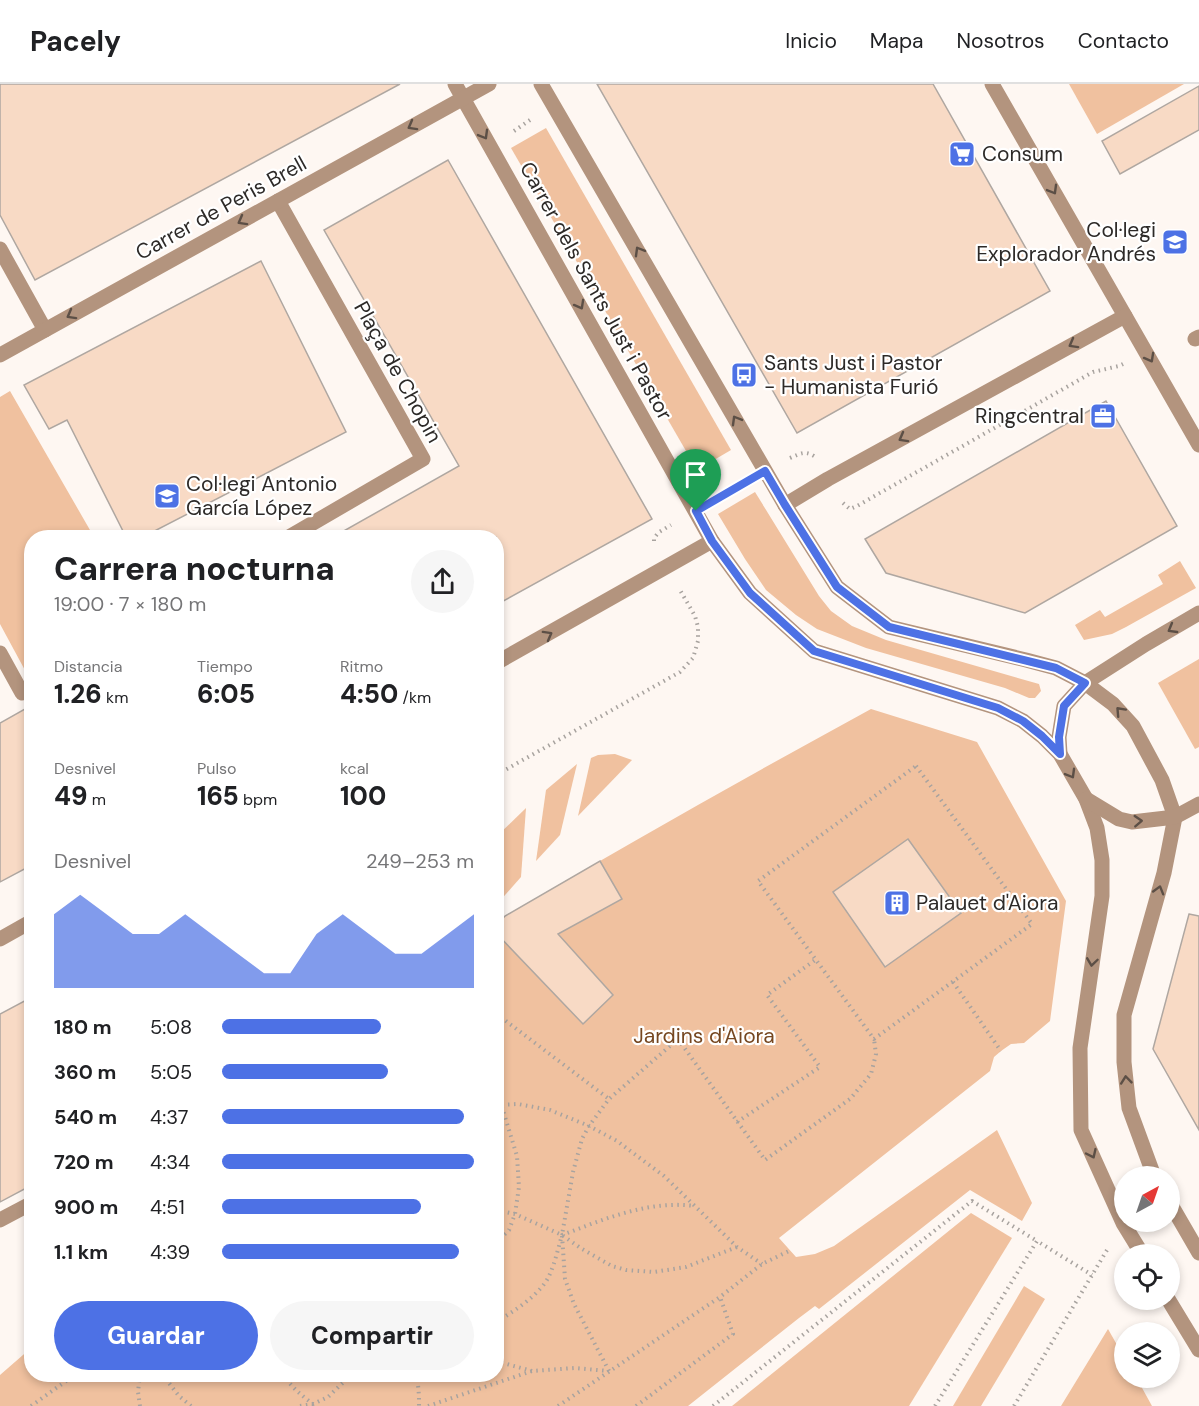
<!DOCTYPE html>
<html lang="es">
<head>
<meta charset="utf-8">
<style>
	body { margin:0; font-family:"DM Sans",sans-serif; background:#f6f6f6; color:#202124; height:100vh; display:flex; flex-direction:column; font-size:22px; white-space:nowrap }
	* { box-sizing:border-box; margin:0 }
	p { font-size:20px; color:#757577 }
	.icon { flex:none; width:33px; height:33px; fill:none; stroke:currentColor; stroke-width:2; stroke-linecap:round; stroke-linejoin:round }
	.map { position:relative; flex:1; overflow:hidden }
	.panel { position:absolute; left:24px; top:446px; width:480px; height:852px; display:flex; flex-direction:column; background:#fff; border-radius:24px; box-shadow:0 3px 9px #0003 }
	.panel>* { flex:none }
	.needle { width:39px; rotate:40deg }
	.fabs { position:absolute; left:1114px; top:1082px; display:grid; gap:12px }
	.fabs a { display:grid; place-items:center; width:66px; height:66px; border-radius:50%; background:#fff; box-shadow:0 3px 9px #0003; font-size:30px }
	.pin { position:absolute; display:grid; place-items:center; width:51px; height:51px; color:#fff; margin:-62px -26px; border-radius:50% 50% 50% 0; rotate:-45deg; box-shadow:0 0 6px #0007 }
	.pin .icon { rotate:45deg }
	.round { display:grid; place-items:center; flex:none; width:63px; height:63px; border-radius:32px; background:#f6f6f6 }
	.head { display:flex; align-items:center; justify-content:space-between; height:102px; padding:0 30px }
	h1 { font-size:33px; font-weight:800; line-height:45px }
	.stats { display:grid; grid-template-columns:repeat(3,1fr); gap:9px; height:102px; padding:6px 30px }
	.stats div { display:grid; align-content:center }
	.stats b { font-size:26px; font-weight:800 }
	.stats small { font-size:16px; font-weight:400 }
	.stats p { font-size:16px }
	.chart { height:168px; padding:12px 30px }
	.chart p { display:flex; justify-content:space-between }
	.chart svg { width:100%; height:108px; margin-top:6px; fill:#4d71e5; opacity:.7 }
	.action { display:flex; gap:12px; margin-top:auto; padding:12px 30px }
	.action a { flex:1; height:69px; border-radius:36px; background:#4d71e5; color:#fff; font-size:24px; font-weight:800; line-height:69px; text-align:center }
	.action a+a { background:#f6f6f6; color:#202124 }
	ul { padding:0 30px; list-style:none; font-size:20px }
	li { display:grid; grid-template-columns:96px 72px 1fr; align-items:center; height:45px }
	li i { height:15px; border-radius:8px; background:#4d71e5 }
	header { display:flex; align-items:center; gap:36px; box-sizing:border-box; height:84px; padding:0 30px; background:#fff; border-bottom:2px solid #e0e0e0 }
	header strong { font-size:28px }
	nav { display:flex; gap:33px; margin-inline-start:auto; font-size:21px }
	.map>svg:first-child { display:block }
	.green { fill:#f0c19f }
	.building { fill:#f8dac5; stroke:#afa7a1; stroke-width:1.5 }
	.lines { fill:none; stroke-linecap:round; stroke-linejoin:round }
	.path { stroke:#a8a39f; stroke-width:4; stroke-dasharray:1.5 4.5; stroke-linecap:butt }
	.minor { stroke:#b3947e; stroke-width:15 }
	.oneway { stroke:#5c4f46 }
	.route-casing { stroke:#fff; stroke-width:12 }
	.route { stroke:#4d71e5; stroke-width:8 }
	.labels { text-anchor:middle; stroke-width:4.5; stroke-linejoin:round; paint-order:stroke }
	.poi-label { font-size:21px; fill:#2d2a28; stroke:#fff; text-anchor:start }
	.street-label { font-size:21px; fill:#2d2a28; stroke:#fff }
	.park-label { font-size:21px; fill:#764720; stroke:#fff }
</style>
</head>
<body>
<header>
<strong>Pacely</strong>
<nav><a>Inicio</a><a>Mapa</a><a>Nosotros</a><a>Contacto</a></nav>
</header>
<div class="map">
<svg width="1199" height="1322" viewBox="0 0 1199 1322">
	<rect width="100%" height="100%" fill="#fef7f2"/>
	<g class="green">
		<polygon points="1069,0 1184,0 1097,50"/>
		<polygon points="546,44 731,366 697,386 511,64"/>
		<polygon points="10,307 94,453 32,453 32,587 27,590 0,540 0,313"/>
		<polygon points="755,408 819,512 831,527 852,542 886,556 1039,600 1041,607 1035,614 1029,614 1005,604 866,564 817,545 796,531 766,506 745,475 718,430"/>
		<polygon points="1180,477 1196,504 1126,543 1112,550 1084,556 1075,541 1100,526 1105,533 1163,500 1158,491"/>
		<polygon points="1199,575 1199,663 1195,665 1158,599"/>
		<path d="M871 625 977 658 1066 817 1050 937 1024 959 1011 960 1001 967 994 973 990 987 779 1154 796 1173 815 1170 834 1162 997 1046 1032 1119 1022 1137 970 1106 819 1225 815 1222 799 1234 688 1322H0V1291L31 1264 32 1290H496L497 842 505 832C626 761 748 692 871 625Z"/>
		<polygon points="615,670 632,676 578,732 591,674 598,671"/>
		<polygon points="577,680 560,751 536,777 546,706"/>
		<polygon points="526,724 521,793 497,820 497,752"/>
		<polygon points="971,1129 1012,1154 909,1322 732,1322"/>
		<polygon points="1024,1202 1045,1215 981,1322 953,1322"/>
		<polygon points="1108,1245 1125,1275 1125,1293 1136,1293 1152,1322 1061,1322"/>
	</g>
	<g class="building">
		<polygon points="0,0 400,0 35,196 0,131"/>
		<polygon points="597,0 933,0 1050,207 797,349"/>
		<polygon points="1199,2 1199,46 1120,90 1102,57"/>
		<polygon points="448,76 652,435 496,521 496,453 333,453 459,382 324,146"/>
		<polygon points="261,177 346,348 143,453 126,453 67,336 49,345 24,301"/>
		<polygon points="1106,317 1177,442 1025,529 886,489 865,455"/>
		<polygon points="32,621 32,781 0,798 0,639"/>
		<polygon points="908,755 961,829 885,883 833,808"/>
		<polygon points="600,777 622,815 558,850 613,911 583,940 496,849 496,842 505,832"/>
		<polygon points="1189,830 1199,832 1199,1046 1153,965"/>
		<polygon points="32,913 32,1101 0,1118 0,930"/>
	</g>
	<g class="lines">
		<g class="path">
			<polyline points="514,47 530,36"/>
			<path d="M790 374C800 370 804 366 814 372"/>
			<polyline points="719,413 742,401"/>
			<polyline points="843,419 850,425 857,422 1093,288 1119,282 1123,280"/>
			<polyline points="654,457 654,454 659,448 671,441"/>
			<polygon points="916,682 1032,840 874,955 758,797"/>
			<polyline points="496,691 680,588 693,574 698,557 698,543 695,532 680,506"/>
			<polyline points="953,898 1001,967"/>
			<polyline points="496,922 502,934 609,1015"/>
			<polyline points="496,1021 518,1020 550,1026 589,1042 617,1057 664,1092 737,1163 762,1180"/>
			<polyline points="737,1038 820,983 767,911 815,876"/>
			<polyline points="496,1126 515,1130 562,1151 582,1165 612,1182 626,1186 654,1188 686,1183 737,1163"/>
			<polyline points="496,1159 509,1146 515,1130 519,1103 517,1072 501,1020"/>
			<path d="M496 1238C513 1228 541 1210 549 1192 555 1179 558 1165 562 1151 605 1135 648 1116 695 1122"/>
			<polyline points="496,1277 532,1287"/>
			<polyline points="609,1287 574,1220 565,1195 562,1151 573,1088 582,1055 589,1042 609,1015 678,955 765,1076 850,1015 871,990 876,970 874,955"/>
			<polyline points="162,1290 179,1312 191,1322"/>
			<path d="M283 1290C291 1303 301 1311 313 1320L328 1313 352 1290"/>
			<polyline points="417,1290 419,1312 419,1322"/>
			<polyline points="31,1322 76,1290"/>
			<polyline points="140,1322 138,1308 140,1290"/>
			<polyline points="300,1322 313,1320 317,1322"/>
			<polyline points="428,1322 532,1287 575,1284 608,1287"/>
			<polyline points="558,1322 720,1213 762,1180 791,1166"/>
			<polyline points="636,1322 733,1250 720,1213"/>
			<polyline points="713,1322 972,1117 1037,1157"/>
			<polyline points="935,1322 1037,1157 1092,1191"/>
			<polyline points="1014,1322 1107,1166"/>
		</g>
		<g class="minor">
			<polyline points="455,0 712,457 750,509 814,567 998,624 1023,637 1042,652 1060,670 1086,715 1097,744 1102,776 1102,812 1080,964 1081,1046 1123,1139 1142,1170"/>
			<polyline points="541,0 785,421 837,503 889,543 1026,576 1056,584 1085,599 1113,620 1133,642 1162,696 1175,733 1164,789 1124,931 1124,978 1129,1024 1154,1092"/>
			<polyline points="992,0 1199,361"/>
			<polyline points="278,117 423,375 289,453"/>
			<polyline points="0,165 45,246"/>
			<polyline points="1195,255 1199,253"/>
			<polyline points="0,271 489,0"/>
			<polyline points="785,421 828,395 1125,232"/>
			<polyline points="0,569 22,609 32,603"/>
			<polyline points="496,579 712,457"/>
			<polyline points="1060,670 1059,653 1064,622 1085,599 1146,560 1199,529"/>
			<polyline points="1086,715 1119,735 1132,738 1175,733 1199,720"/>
			<polyline points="0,855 32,837"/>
			<polyline points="1170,1119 1199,1169"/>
			<polyline points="0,1136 32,1119"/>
			<polyline points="1168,1215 1199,1266"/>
		</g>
	</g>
	<defs><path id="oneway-chevron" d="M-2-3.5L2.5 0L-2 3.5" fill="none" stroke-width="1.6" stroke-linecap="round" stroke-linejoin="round" transform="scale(1.5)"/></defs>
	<g class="oneway">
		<use href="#oneway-chevron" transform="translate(412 42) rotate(151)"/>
		<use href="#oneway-chevron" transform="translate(484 51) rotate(60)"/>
		<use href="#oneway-chevron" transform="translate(1053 106) rotate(60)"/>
		<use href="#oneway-chevron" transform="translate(242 137) rotate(151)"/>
		<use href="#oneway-chevron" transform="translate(639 167) rotate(-120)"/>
		<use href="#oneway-chevron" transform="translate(580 221) rotate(61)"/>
		<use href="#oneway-chevron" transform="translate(71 231) rotate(151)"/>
		<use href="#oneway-chevron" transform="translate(1073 260) rotate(151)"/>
		<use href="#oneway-chevron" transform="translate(1150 274) rotate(61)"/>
		<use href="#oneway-chevron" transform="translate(736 336) rotate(-120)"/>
		<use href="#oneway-chevron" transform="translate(903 354) rotate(151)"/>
		<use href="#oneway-chevron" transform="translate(1172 545) rotate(150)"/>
		<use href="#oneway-chevron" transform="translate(548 551) rotate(-29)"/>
		<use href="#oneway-chevron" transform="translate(1120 627) rotate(-133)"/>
		<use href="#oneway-chevron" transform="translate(1071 690) rotate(60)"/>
		<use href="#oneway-chevron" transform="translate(1138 737) rotate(-3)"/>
		<use href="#oneway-chevron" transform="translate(1159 806) rotate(-74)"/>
		<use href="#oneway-chevron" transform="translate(1092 878) rotate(98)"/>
		<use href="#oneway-chevron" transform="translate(1126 996) rotate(-96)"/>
		<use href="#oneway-chevron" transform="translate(1092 1070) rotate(65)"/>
	</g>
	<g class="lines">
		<defs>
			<polygon id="route" points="765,387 785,421 837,503 889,543 1056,584 1085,599 1064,622 1059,653 1060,670 1042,652 1023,637 998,624 814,567 750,509 712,457 696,427"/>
		</defs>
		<use href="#route" class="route-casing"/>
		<use href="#route" class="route"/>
	</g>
	<defs>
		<symbol id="supermarket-square" viewBox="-11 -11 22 22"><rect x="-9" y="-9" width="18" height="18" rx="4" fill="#4d71e5" stroke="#fff"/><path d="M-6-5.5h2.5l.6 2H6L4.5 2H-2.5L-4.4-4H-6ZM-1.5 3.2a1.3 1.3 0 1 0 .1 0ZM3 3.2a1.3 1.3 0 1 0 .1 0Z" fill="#fff"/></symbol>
		<symbol id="school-square" viewBox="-11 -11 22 22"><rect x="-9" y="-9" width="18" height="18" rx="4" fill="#4d71e5" stroke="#fff"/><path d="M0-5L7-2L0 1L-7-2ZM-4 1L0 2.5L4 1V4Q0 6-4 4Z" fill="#fff"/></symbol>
		<symbol id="bus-square" viewBox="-11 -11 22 22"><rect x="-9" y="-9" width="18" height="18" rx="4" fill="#4d71e5" stroke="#fff"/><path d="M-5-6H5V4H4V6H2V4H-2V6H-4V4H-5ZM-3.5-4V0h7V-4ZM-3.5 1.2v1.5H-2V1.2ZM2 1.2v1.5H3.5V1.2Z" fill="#fff"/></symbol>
		<symbol id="office-square" viewBox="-11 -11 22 22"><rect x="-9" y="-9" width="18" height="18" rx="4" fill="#4d71e5" stroke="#fff"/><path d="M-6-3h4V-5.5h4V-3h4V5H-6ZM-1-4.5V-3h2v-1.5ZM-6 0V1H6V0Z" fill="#fff"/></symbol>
		<symbol id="building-square" viewBox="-11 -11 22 22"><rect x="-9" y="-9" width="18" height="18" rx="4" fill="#4d71e5" stroke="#fff"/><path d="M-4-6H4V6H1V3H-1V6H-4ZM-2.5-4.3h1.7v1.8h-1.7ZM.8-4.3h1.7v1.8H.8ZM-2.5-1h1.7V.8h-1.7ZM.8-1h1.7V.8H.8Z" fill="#fff"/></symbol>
	</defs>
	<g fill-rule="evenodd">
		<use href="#supermarket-square" x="947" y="55" width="30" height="30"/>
		<use href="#school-square" x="1160" y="143" width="30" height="30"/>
		<use href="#bus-square" x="729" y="276" width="30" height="30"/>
		<use href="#office-square" x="1088" y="317" width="30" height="30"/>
		<use href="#school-square" x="152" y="397" width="30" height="30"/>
		<use href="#building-square" x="882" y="804" width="30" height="30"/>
	</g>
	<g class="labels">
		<g class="poi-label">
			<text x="982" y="77">Consum</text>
			<text x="1156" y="153" text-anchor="end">Col·legi<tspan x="1156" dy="24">Explorador Andrés</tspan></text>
			<text x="764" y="286">Sants Just i Pastor<tspan x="764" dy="24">- Humanista Furió</tspan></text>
			<text x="1084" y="339" text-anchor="end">Ringcentral</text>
			<text x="186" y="407">Col·legi Antonio<tspan x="186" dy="24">García López</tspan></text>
			<text x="916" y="826">Palauet d'Aiora</text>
		</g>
		<g class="street-label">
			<text transform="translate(221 124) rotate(-29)" y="7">Carrer de Peris Brell</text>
			<text transform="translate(596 207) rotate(61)" y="7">Carrer dels Sants Just i Pastor</text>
			<text transform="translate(398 288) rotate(61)" y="7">Plaça de Chopin</text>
		</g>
		<g class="park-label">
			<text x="704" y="959">Jardins d'Aiora</text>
		</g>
	</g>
</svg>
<div class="fabs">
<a><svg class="needle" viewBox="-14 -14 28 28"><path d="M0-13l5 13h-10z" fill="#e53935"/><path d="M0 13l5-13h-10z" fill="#757577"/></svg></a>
<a><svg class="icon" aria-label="locate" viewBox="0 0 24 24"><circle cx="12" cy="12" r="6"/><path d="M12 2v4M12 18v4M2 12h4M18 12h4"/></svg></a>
<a><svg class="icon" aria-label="layers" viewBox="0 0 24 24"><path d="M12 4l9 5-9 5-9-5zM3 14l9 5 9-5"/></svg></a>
</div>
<div class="pin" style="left:696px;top:427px;background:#1e9e55"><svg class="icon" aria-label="arrive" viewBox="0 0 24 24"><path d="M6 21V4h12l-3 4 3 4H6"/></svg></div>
<section class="panel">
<div class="head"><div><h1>Carrera nocturna</h1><p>19:00 · 7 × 180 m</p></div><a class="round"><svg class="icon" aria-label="share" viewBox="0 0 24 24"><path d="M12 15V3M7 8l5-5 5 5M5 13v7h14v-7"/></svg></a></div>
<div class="stats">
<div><p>Distancia</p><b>1.26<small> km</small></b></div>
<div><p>Tiempo</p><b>6:05</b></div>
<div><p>Ritmo</p><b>4:50<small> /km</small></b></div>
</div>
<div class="stats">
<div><p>Desnivel</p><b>49<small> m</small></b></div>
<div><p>Pulso</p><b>165<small> bpm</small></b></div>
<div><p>kcal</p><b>100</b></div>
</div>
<div class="chart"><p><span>Desnivel</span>249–253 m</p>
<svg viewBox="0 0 160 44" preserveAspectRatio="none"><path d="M0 44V14L10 6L20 14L30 22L40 22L50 14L60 22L70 30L80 38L90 38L100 22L110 14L120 22L130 30L140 30L150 22L160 14V44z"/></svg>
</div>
<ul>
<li><b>180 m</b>5:08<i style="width:63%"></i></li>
<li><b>360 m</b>5:05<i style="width:66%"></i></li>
<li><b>540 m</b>4:37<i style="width:96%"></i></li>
<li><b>720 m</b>4:34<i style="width:100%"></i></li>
<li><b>900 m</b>4:51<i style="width:79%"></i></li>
<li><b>1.1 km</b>4:39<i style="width:94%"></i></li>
</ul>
<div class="action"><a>Guardar</a><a>Compartir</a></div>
</section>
</div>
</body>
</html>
